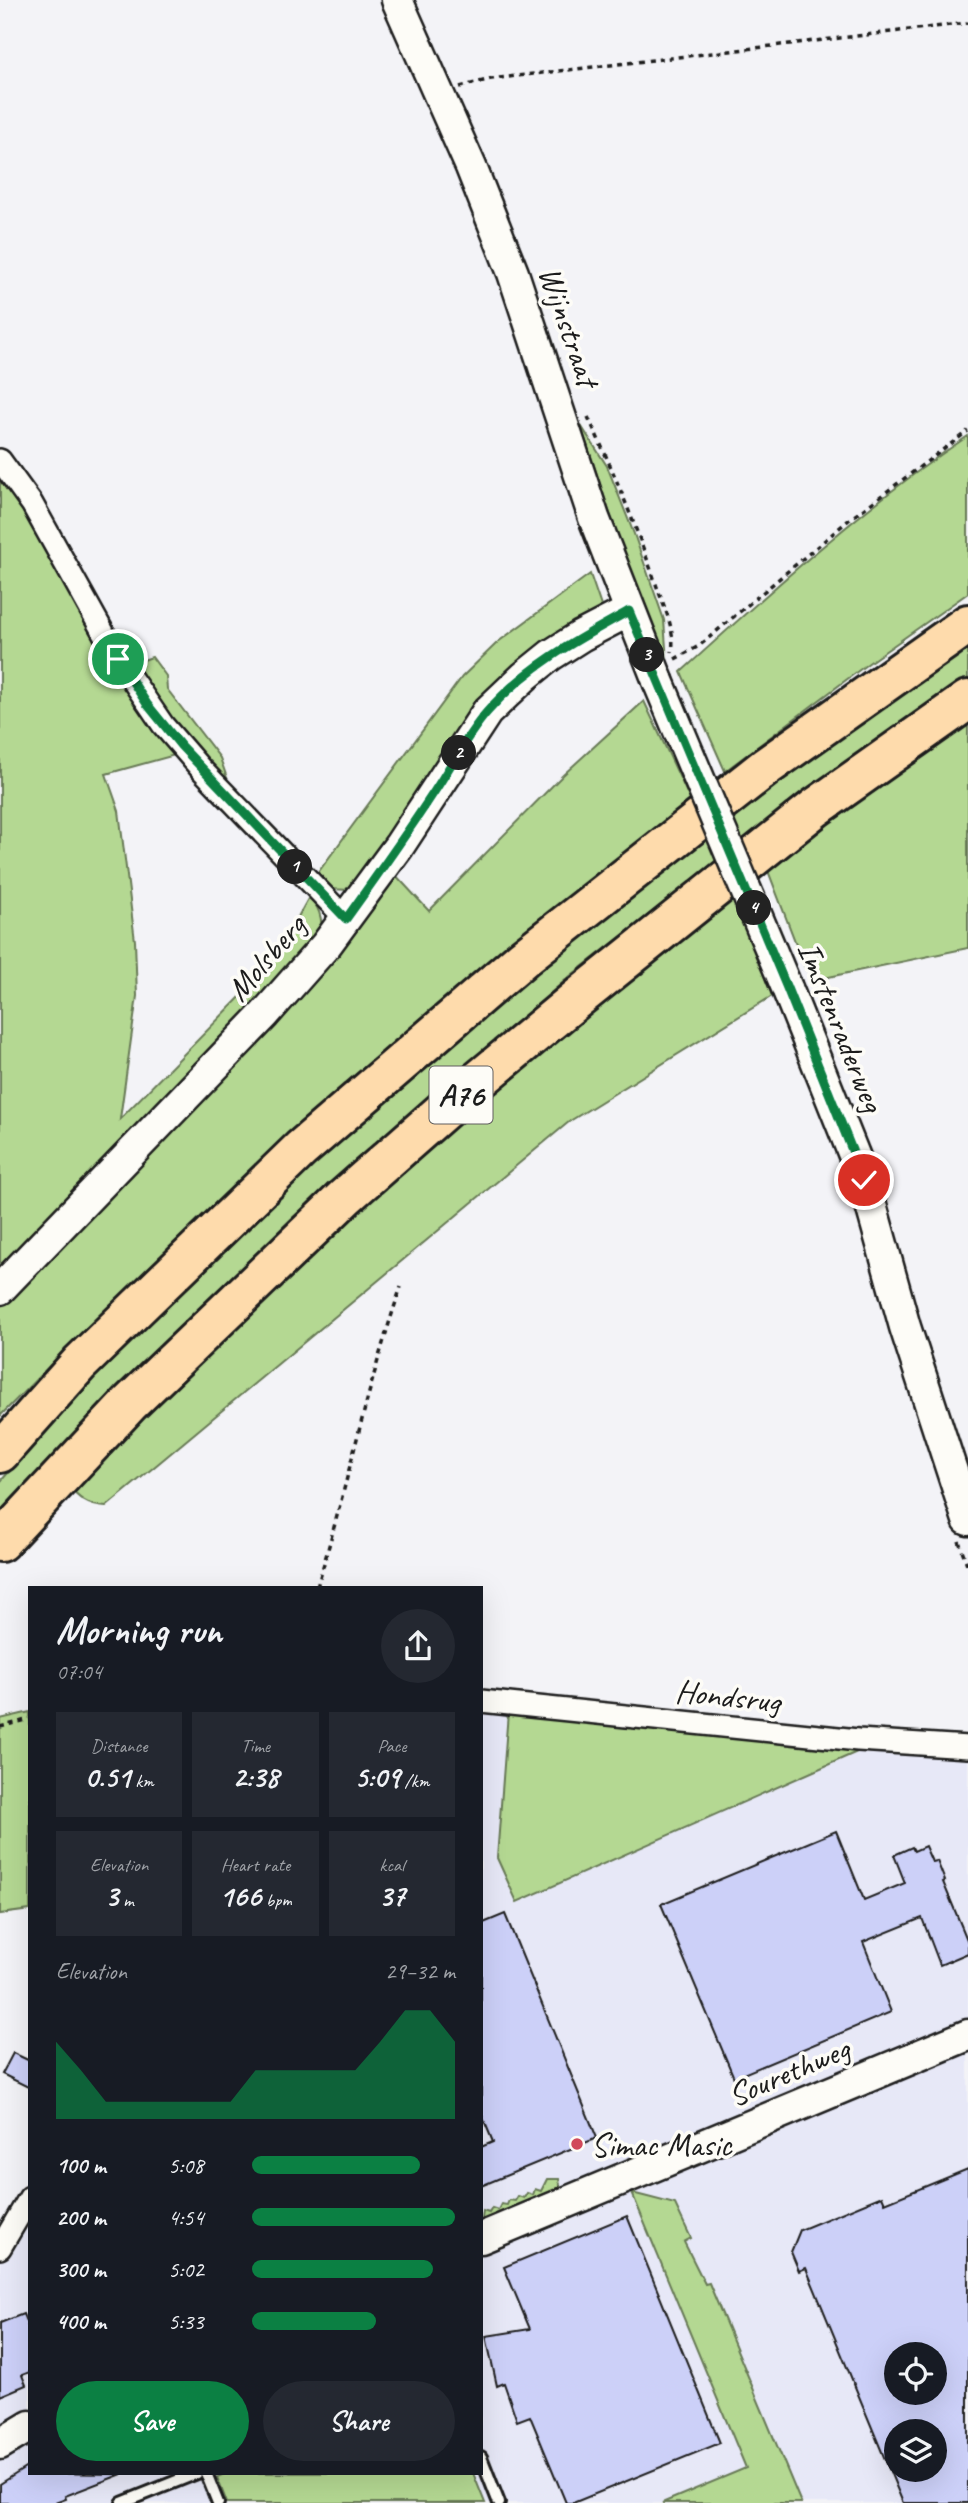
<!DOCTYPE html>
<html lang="en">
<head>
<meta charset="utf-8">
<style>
	body { margin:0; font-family:Caveat,sans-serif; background:#242831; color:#f1f3f6; height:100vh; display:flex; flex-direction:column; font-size:26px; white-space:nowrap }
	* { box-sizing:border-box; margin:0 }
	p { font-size:23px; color:#9ea1a6 }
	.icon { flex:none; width:38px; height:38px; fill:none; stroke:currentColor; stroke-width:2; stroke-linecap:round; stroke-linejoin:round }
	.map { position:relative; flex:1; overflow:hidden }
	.panel { position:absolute; left:28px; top:1586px; width:455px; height:889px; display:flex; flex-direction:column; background:#171b24; border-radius:0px; box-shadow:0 7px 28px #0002 }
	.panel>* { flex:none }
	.controls { position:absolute; left:884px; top:2342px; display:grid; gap:14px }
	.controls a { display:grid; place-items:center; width:63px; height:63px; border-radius:50%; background:#171b24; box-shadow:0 7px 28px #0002; font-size:35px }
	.pin { position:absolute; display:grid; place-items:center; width:60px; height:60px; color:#fff; margin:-30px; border:4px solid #fff; border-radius:50%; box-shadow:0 2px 7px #0007 }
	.km { position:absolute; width:35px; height:35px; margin:-18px; border-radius:50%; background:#222; color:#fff; font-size:19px; line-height:35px; text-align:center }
	.round { display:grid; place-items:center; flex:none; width:74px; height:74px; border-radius:37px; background:#242831 }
	.headline { display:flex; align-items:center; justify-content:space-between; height:119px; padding:0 28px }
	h1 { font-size:38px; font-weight:800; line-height:52px }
	.stats { display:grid; grid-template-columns:repeat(3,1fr); gap:10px; height:119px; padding:7px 28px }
	.stats div { display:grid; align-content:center; border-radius:0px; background:#242831; text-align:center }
	.stats b { font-size:30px; font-weight:800 }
	.stats small { font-size:19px; font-weight:400 }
	.stats p { font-size:19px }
	.chart { height:196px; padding:14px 28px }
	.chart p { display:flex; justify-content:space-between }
	.chart svg { width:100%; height:126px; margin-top:7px; fill:#0b8043; opacity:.7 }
	.action { display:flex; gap:14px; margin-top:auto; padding:14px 28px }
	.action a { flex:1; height:80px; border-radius:42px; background:#0b8043; color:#fff; font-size:28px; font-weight:800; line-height:80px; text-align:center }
	.action a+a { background:#242831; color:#f1f3f6 }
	ul { padding:0 28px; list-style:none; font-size:23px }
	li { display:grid; grid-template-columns:112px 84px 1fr; align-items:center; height:52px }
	li i { height:18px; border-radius:9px; background:#0b8043 }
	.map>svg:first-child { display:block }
	.built { fill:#e7e8f7; fill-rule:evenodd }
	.green { fill:#b4d892; stroke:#687a57; stroke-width:2 }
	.building { fill:#ccd0f8; stroke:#1c1c1c; stroke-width:2; fill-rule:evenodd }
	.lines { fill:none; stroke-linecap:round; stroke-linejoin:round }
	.lane-casing { stroke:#1c1c1c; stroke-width:16 }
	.street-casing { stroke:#1c1c1c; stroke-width:26 }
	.secondary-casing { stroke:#1c1c1c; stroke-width:35 }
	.highway-casing { stroke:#1c1c1c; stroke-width:44 }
	.path { stroke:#1c1c1c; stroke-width:3.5; stroke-dasharray:5 5; stroke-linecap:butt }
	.lane { stroke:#fdfcf7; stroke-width:10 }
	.street { stroke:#fdfcf7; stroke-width:21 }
	.secondary { stroke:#fdfcf7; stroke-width:30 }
	.highway { stroke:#fedbac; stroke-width:38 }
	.secondary-bridge-casing { stroke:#1c1c1c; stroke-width:35; stroke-linecap:butt }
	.secondary-bridge { stroke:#fdfcf7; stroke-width:30 }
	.route-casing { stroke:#fff; stroke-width:14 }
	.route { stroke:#0b8043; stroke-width:9 }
	.poi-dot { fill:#d1495b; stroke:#fdfcf7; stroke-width:2.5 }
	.labels { text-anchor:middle; stroke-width:7; stroke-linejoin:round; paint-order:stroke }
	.shield { fill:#fdfcf7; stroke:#605f5e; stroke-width:2 }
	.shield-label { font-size:32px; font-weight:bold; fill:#1c1c1c }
	.street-label { font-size:33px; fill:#1c1c1c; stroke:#fdfcf7 }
	.poi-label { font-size:33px; fill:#1c1c1c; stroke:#fdfcf7; text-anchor:start }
</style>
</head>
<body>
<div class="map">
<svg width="968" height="2503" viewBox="0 0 968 2503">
	<rect width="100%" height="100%" fill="#f3f3f7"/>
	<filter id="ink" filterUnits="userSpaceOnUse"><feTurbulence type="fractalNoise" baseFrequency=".0143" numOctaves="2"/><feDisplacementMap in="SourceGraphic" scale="14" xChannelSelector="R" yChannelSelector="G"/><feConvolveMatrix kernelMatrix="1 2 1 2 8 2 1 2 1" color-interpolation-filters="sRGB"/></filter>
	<g filter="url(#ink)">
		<path class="built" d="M481 1701 968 1753V2503H0V2233L30 2181V2473H481ZM896 2354H934V2392H896ZM896 2431H934V2469H896Z"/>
		<g class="green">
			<polygon points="580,424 607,466 634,534 664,620 667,662 613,523"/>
			<path d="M968 436V593L870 662 725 771 681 672C772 589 865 505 968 436Z"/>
			<path d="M0 469C44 530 72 600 110 665 129 697 151 726 175 755L106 774 119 811 135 941 137 996 120 1119 248 989 289 933 309 897C324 912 322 925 320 945L0 1275Z"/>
			<polygon points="590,574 603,612 554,645 350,890 329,889 314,878 462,677 498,642"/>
			<polygon points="968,644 968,685 751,835 569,977 291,1219 89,1417 0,1513 0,1482 70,1403 193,1275 405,1082 583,933 675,861 872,708"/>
			<polygon points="152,657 166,676 167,689 220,758 232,792 211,771 129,665"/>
			<polygon points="644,701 693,806 154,1268 66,1349 0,1416 0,1299 392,871 429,911 563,775"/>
			<polygon points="968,720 968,948 824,978 806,970 767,868"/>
			<path d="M731 891 772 996 570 1121 106 1507C87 1506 78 1498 66 1484L264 1282Z"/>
			<polygon points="30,1712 30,1910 0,1914 0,1719"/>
			<polygon points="508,1712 866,1748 517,1902 497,1858"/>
			<polygon points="547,2179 559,2179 561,2191 481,2225 483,2211 489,2213 492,2208 498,2210 501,2204 507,2205 509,2200 515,2201 518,2196 524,2198 527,2193 533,2195 535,2189 541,2191"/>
			<polygon points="632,2193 675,2204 691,2238 684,2242 705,2284 709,2283 801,2503 662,2503 746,2468"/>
			<polygon points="227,2473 473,2473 485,2503 227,2503 217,2477"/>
		</g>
		<g class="building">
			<polygon points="836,1831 864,1900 905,1883 894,1855 912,1847 914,1851 925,1846 932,1862 937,1861 945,1881 943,1882 968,1942 968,1953 940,1965 922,1918 863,1942 891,2012 734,2078 661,1904"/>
			<polygon points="505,1914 597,2138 481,2186 481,2147 493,2142 481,2113 481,1924"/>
			<polygon points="13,2053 30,2061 30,2088 2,2074"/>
			<path d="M968 2169V2503H903L806 2268 799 2271 791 2252 800 2230 882 2196 885 2203ZM896 2354H934V2392H896ZM896 2431H934V2469H896Z"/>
			<polygon points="627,2216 720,2443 573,2503 566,2503 530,2416 517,2421 504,2383 497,2386 486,2336 530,2329 504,2267"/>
			<polygon points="23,2314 30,2331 30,2372 22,2375 26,2385 0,2396 0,2323"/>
			<polygon points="30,2465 30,2473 122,2474 65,2496 66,2499 55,2503 0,2503 0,2484"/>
		</g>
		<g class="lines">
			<defs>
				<g id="lane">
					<polyline points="481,2457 499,2503"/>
					<polyline points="206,2473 218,2503"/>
					<polyline points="122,2503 197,2473"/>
				</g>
				<g id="street">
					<polyline points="0,460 32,504 118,659 163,725 201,769 346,919"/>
					<polyline points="481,1701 858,1740 968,1747"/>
					<polyline points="0,2248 30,2197"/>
				</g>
				<g id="secondary">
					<polyline points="397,0 471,167 513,273 594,518 658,681"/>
					<polyline points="787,988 864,1180 905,1327 968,1520"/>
					<polyline points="0,1289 265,1014 326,945 399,846 487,712 525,676 551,655 581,636 629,611"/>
					<polyline points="481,2238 968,2035"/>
					<polyline points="0,2444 30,2426"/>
				</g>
				<g id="highway">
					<polyline points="0,1453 80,1363 301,1149 523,958 767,766 968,624"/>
					<polyline points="0,1542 130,1403 345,1197 461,1095 578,998 815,808 968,700"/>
				</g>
			</defs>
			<use href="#lane" class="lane-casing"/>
			<use href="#street" class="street-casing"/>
			<use href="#secondary" class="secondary-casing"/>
			<use href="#highway" class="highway-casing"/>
			<g class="path">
				<polyline points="460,87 491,79 968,23"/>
				<path d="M588 417C614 471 636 527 656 584 663 605 676 630 672 652"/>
				<polyline points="675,659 699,646 850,519 968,431"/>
				<polyline points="959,1541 968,1567"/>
				<path d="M317 1587C347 1488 367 1385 401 1287"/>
				<polyline points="0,1727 30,1719"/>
			</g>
			<use href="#lane" class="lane"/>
			<use href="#street" class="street"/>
			<use href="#secondary" class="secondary"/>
			<use href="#highway" class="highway"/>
			<defs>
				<polyline id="secondary-bridge" points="658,681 787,988"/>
			</defs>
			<use href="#secondary-bridge" class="secondary-bridge-casing"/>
			<use href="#secondary-bridge" class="secondary-bridge"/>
		</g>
	</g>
	<g class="lines" filter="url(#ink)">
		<defs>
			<path id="route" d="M118 659 147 704 181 746 346 919C376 877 406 835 434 792 451 766 466 736 487 712 526 667 578 639 629 611L787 988 864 1180"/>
		</defs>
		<use href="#route" class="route-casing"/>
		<use href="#route" class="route"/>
	</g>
	<circle class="poi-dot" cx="577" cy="2144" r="7"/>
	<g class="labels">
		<rect class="shield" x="429.5" y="1066.5" width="63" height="57" rx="5"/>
		<g class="shield-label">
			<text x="461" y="1106">A76</text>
		</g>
		<g class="street-label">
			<text transform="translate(570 326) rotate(71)" y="12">Wijnstraat</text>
			<text transform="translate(265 957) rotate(-49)" y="12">Molsberg</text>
			<text transform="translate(842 1026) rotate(68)" y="12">Imstenraderweg</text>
			<text transform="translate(728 1695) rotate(6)" y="12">Hondsrug</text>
			<text transform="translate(788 2071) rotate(-23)" y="12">Sourethweg</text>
		</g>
		<g class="poi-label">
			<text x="591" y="2156">Simac Masic</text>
		</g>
	</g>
</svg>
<div class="controls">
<a><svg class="icon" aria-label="locate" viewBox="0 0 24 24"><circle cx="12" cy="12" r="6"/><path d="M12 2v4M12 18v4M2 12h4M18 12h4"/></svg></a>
<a><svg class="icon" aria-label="layers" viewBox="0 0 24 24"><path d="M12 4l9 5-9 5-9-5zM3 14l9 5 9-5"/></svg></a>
</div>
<div class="pin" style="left:118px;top:659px;background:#1e9e55"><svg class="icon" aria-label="arrive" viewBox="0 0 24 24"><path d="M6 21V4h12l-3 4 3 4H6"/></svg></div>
<div class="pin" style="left:864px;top:1180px;background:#d93025"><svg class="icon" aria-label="check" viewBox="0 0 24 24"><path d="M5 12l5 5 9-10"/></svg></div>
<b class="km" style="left:295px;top:867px">1</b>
<b class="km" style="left:459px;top:753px">2</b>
<b class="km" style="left:647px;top:655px">3</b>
<b class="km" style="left:754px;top:908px">4</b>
<section class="panel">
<div class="headline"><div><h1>Morning run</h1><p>07:04</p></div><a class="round"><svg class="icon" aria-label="share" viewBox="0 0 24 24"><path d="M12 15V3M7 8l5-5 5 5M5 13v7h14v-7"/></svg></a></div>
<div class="stats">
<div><p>Distance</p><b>0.51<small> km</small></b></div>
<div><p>Time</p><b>2:38</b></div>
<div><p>Pace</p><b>5:09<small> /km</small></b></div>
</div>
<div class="stats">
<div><p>Elevation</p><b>3<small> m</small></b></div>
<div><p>Heart rate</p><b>166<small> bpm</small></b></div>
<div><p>kcal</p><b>37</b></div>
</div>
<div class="chart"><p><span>Elevation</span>29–32 m</p>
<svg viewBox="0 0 160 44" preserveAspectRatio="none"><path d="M0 44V17L10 27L20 38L30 38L40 38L50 38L60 38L70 38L80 27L90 27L100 27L110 27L120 27L130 17L140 6L150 6L160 17V44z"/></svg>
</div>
<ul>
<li><b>100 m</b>5:08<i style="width:83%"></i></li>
<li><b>200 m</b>4:54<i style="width:100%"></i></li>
<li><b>300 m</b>5:02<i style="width:89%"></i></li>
<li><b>400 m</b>5:33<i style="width:61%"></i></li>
</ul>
<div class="action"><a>Save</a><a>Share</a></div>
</section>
</div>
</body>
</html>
